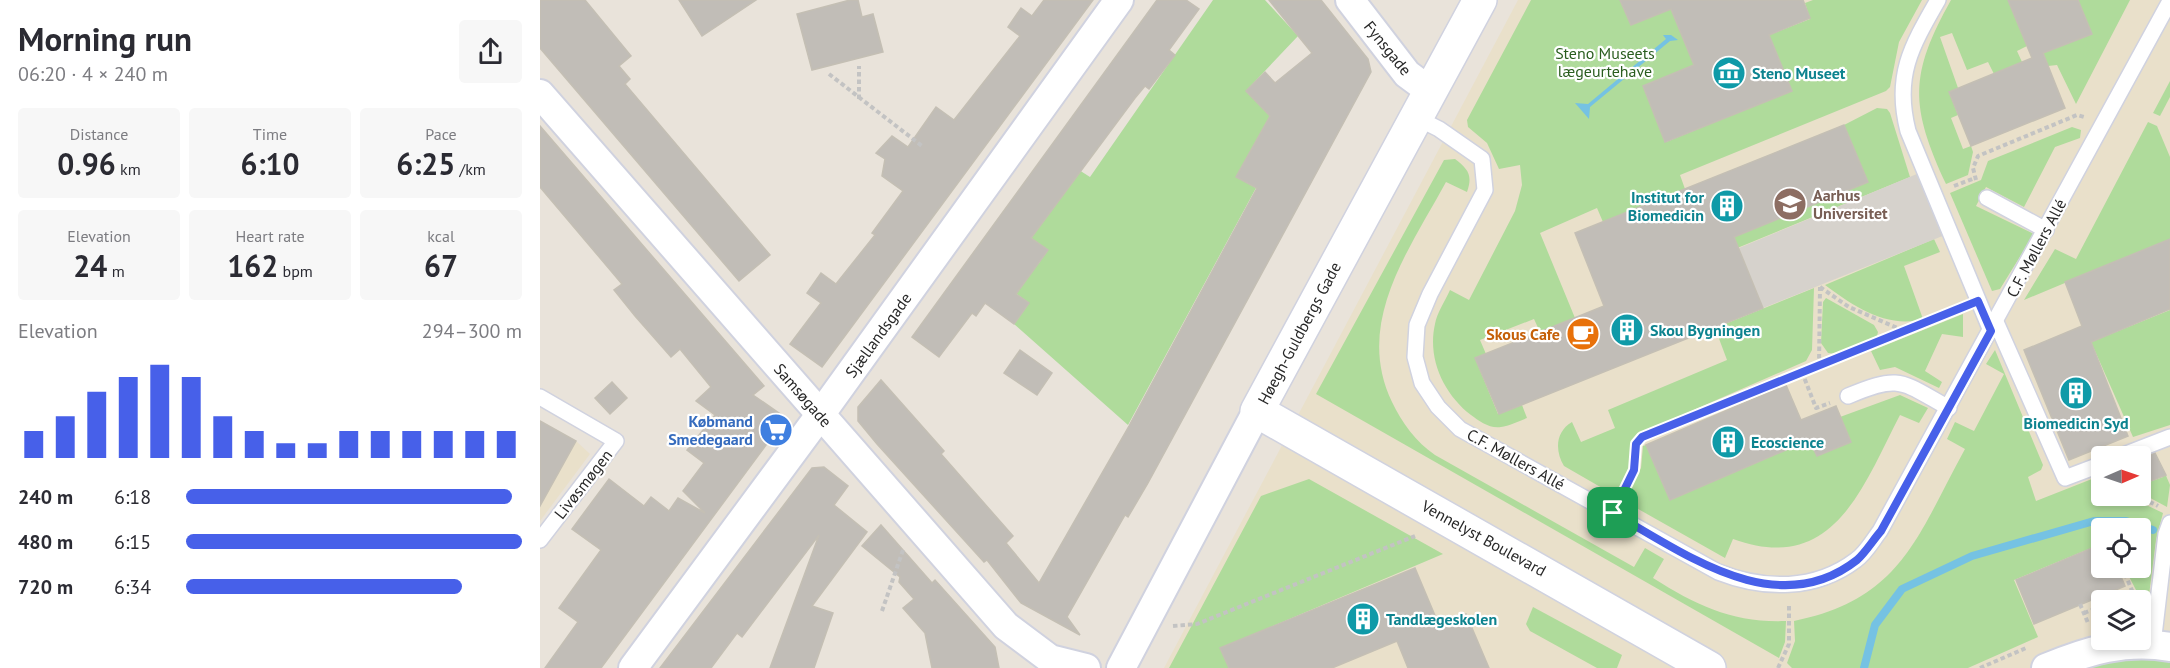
<!DOCTYPE html>
<html lang="en">
<head>
<meta charset="utf-8">
<style>
	body { margin:0; font-family:"PT Sans",sans-serif; background:#f7f7f7; color:#2b2b33; height:100vh; display:flex; flex-direction:column; font-size:22px; white-space:nowrap }
	* { box-sizing:border-box; margin:0 }
	p { font-size:20px; color:#7c7c81 }
	.icon { flex:none; width:33px; height:33px; fill:none; stroke:currentColor; stroke-width:2; stroke-linecap:round; stroke-linejoin:round }
	.map { position:relative; flex:1; overflow:hidden }
	.side { display:flex; flex-direction:column; background:#fff; width:540px }
	.side>* { flex:none }
	.needle { width:39px; rotate:88deg }
	.controls { position:absolute; left:1551px; top:446px; display:grid; gap:12px }
	.controls a { display:grid; place-items:center; width:60px; height:60px; border-radius:6px; background:#fff; box-shadow:0 3px 9px #0003; font-size:30px }
	.pin { position:absolute; display:grid; place-items:center; width:51px; height:51px; color:#fff; margin:-26px; border-radius:12px; box-shadow:0 3px 9px #0006 }
	.round { display:grid; place-items:center; flex:none; width:63px; height:63px; border-radius:6px; background:#f7f7f7 }
	.head { display:flex; align-items:center; justify-content:space-between; height:102px; padding:0 18px }
	h1 { font-size:33px; font-weight:600; line-height:45px }
	.stats { display:grid; grid-template-columns:repeat(3,1fr); gap:9px; height:102px; padding:6px 18px }
	.stats div { display:grid; align-content:center; border-radius:6px; background:#f7f7f7; text-align:center }
	.stats b { font-size:30px; font-weight:600 }
	.stats small { font-size:16px; font-weight:400 }
	.stats p { font-size:16px }
	.chart { height:168px; padding:12px 18px }
	.chart p { display:flex; justify-content:space-between }
	.chart svg { width:100%; height:108px; margin-top:6px; stroke:#4760e9; stroke-width:6 }
	ul { padding:0 18px; list-style:none; font-size:20px }
	li { display:grid; grid-template-columns:96px 72px 1fr; align-items:center; height:45px }
	li i { height:15px; border-radius:8px; background:#4760e9 }
	main { display:flex; flex:1; min-height:0 }
	.map>svg:first-child { display:block }
	.education { fill:#e9e0ca; fill-rule:evenodd }
	.green { fill:#afdb9b }
	.plaza { fill:#d6d2cc }
	.water { fill:#75c2e3 }
	.lines { fill:none; stroke-linecap:round; stroke-linejoin:round }
	.stream { stroke:#75c2e3; stroke-width:8 }
	.building { fill:#c1bdb7; stroke:#c4bfb4; stroke-width:1.5 }
	.service-casing { stroke:#d0d2df; stroke-width:18 }
	.minor-casing { stroke:#d0d2df; stroke-width:32 }
	.tertiary-casing { stroke:#d0d2df; stroke-width:36 }
	.path { stroke:#c3c3c3; stroke-width:4; stroke-dasharray:4.5 3; stroke-linecap:butt }
	.service { stroke:#fff; stroke-width:15 }
	.minor { stroke:#fff; stroke-width:28 }
	.tertiary { stroke:#fff; stroke-width:33 }
	.route-casing { stroke:#fff; stroke-width:12 }
	.route { stroke:#4760e9; stroke-width:8 }
	.labels { text-anchor:middle; stroke-width:4.5; stroke-linejoin:round; paint-order:stroke }
	.street-label { font-size:16px; fill:#272727; stroke:#fff }
	.park-label { font-size:16px; fill:#2a5d1f; stroke:#fff }
	.culture-label { font-size:16px; font-weight:bold; fill:#0d838f; stroke:#fff; text-anchor:start }
	.education-label { font-size:16px; font-weight:bold; fill:#785e54; stroke:#fff; text-anchor:start }
	.food-label { font-size:16px; font-weight:bold; fill:#c56008; stroke:#fff; text-anchor:end }
	.shop-label { font-size:16px; font-weight:bold; fill:#366cbe; stroke:#fff; text-anchor:end }
</style>
</head>
<body>
<main>
<section class="side">
<div class="head"><div><h1>Morning run</h1><p>06:20 · 4 × 240 m</p></div><a class="round"><svg class="icon" aria-label="share" viewBox="0 0 24 24"><path d="M12 15V3M7 8l5-5 5 5M5 13v7h14v-7"/></svg></a></div>
<div class="stats">
<div><p>Distance</p><b>0.96<small> km</small></b></div>
<div><p>Time</p><b>6:10</b></div>
<div><p>Pace</p><b>6:25<small> /km</small></b></div>
</div>
<div class="stats">
<div><p>Elevation</p><b>24<small> m</small></b></div>
<div><p>Heart rate</p><b>162<small> bpm</small></b></div>
<div><p>kcal</p><b>67</b></div>
</div>
<div class="chart"><p><span>Elevation</span>294–300 m</p>
<svg viewBox="0 0 160 44" preserveAspectRatio="none"><path d="M5 44V33M15 44V27M25 44V17M35 44V11M45 44V6M55 44V11M65 44V27M75 44V33M85 44V38M95 44V38M105 44V33M115 44V33M125 44V33M135 44V33M145 44V33M155 44V33"/></svg>
</div>
<ul>
<li><b>240 m</b>6:18<i style="width:97%"></i></li>
<li><b>480 m</b>6:15<i style="width:100%"></i></li>
<li><b>720 m</b>6:34<i style="width:82%"></i></li>
</ul>
</section>
<div class="map">
<svg width="1630" height="668" viewBox="0 0 1630 668">
	<rect width="100%" height="100%" fill="#e9e3da"/>
	<g class="education">
		<path d="M978 0H1630V668H624ZM1562 456H1600V495H1562ZM1562 528H1600V567H1562ZM1562 600H1600V639H1562Z"/>
		<polygon points="0,421 36,441 50,454 0,521"/>
	</g>
	<g class="green">
		<polygon points="673,0 725,0 758,36 706,91 725,110 758,120 697,177 716,188 588,425 474,324 489,303 460,282 499,263 508,250 491,238 539,170 550,177"/>
		<path d="M991 0H1080L1091 25 1131 9 1154 65 1103 86 1126 142 1251 91 1229 35 1270 19 1265 3 1273 0H1382L1359 42 1350 87 1346 91 1140 175 1145 189 1063 222 1057 208 1000 233 1035 318 1000 332 994 319 940 340 946 354 935 358 958 414 982 405 987 418C979 421 969 426 961 427 950 429 939 421 931 415 904 394 887 359 895 324 897 313 905 301 910 290L929 300 975 211 982 185 980 165 959 169 947 143 928 127 927 120Z"/>
		<path d="M1411 0H1480L1487 46 1477 51 1482 62 1454 74 1448 62 1427 70 1412 33 1400 37 1418 88 1409 92 1418 115 1411 118 1423 149 1431 146 1433 152 1428 175 1406 184C1370 106 1369 75 1411 0Z"/>
		<polygon points="1538,0 1590,0 1536,104 1517,65 1508,66 1503,53 1552,34"/>
		<polygon points="1630,81 1630,97 1620,116 1613,113"/>
		<polygon points="1337,108 1347,109 1350,113 1370,177 1168,260 1163,249 1327,182 1304,125"/>
		<polygon points="1608,122 1617,126 1630,157 1630,239 1484,300 1515,249 1536,259"/>
		<polygon points="1532,127 1541,130 1540,138 1515,147 1484,207 1446,187 1436,206 1494,234 1460,289 1452,291 1410,193 1441,180 1448,161"/>
		<path d="M915 159C928 169 933 175 927 192L906 182C869 250 814 323 852 402 862 423 876 442 895 455L1094 567 1105 548 1124 559 1113 578C1157 606 1194 623 1246 621L1245 642 1239 658 776 394 904 160Z"/>
		<path d="M1394 239 1400 252 1364 266 1383 319C1347 329 1313 306 1285 285Z"/>
		<path d="M1274 288 1272 350 1266 361 1103 432 1093 445 1090 472 1076 496 1024 466C1015 451 1015 432 1032 422L1041 442 1075 428 1068 410 1187 360 1175 328Z"/>
		<polygon points="1286,298 1334,325 1338,332 1337,336 1296,354 1288,353 1281,343 1283,302"/>
		<polygon points="1630,310 1630,425 1593,437 1551,342"/>
		<polygon points="1423,314 1423,337 1402,334 1385,371 1402,382 1399,388 1355,367 1340,370 1331,351"/>
		<path d="M1455 350 1503 465 1501 470 1488 477 1496 501 1557 477 1561 483 1562 495H1569L1578 501 1600 502 1623 513 1616 540 1607 611 1584 567H1600V528H1562L1561 544 1474 580 1498 637 1428 668H1252L1247 663 1255 641 1254 621C1362 599 1377 536 1425 449L1407 439 1415 422 1434 431 1464 374 1446 364Z"/>
		<path d="M1360 395 1388 408 1379 423 1360 415C1323 486 1294 576 1193 539L1185 558 1084 501 1101 468 1103 446 1106 445 1130 500 1269 440 1277 456 1310 442 1300 417Z"/>
		<polygon points="1624,471 1630,485 1627,507 1601,493 1601,485 1623,477"/>
		<polygon points="769,479 903,554 681,648 689,668 629,668 721,496"/>
		<polygon points="993,607 1082,655 1077,668 1057,668 990,631 986,624"/>
		<polygon points="1595,657 1630,660 1630,668 1549,668"/>
	</g>
	<polygon class="plaza" points="1384,171 1410,233 1223,308 1199,248"/>
	<polygon class="water" points="1123,35 1131,35 1138,40 1130,41 1050,107 1049,119 1035,103 1048,104 1126,39"/>
	<g class="lines">
		<polyline class="stream" points="1324,668 1335,625 1362,589 1432,556 1554,521 1586,521 1613,530"/>
	</g>
	<g class="building">
		<polygon points="0,0 45,0 91,56 79,66 90,79 85,84 230,255 199,281 0,48"/>
		<polygon points="139,0 216,0 162,36"/>
		<polygon points="310,0 318,0 322,17 333,14 343,52 272,70 257,14"/>
		<polygon points="504,0 553,0 282,367 250,344 281,303 267,293 281,273 296,284 335,235 332,233 363,191 342,176 345,159 336,153 352,136 368,147 396,107 414,120 480,36 468,27 481,8 492,16"/>
		<polygon points="617,0 646,0 659,9 629,50 635,55 609,89 605,86 595,98 491,238 508,250 476,294 489,303 474,324 445,303 436,316 432,313 399,357 372,337"/>
		<polygon points="729,0 781,0 828,59 831,72 608,483 588,517 585,515 527,617 540,635 481,603 447,560 444,562 337,444 318,421 318,407 341,380 404,451 401,454 473,536 466,543 499,583 589,426 717,188 696,177 730,116 706,91 725,72 735,83 772,53"/>
		<polygon points="1080,0 1263,0 1270,18 1229,35 1252,91 1125,142 1103,86 1154,65 1131,9 1091,25"/>
		<polygon points="1468,0 1538,0 1552,34 1503,53 1525,108 1431,146 1409,92 1492,58"/>
		<polygon points="1304,125 1328,182 1194,237 1223,308 959,414 935,358 1064,306 1035,233"/>
		<polygon points="0,126 224,386 213,395 246,418 61,668 5,668 38,622 19,608 61,550 32,529 69,479 104,506 111,497 129,511 138,498 165,513 143,491 164,463 147,450 175,415 156,401 171,387 140,349 131,357 95,316 74,290 82,284 0,187"/>
		<polygon points="1630,239 1630,309 1551,342 1588,436 1529,460 1484,350 1542,326 1525,282"/>
		<polygon points="480,350 512,373 497,395 464,373"/>
		<polygon points="72,382 87,398 70,414 55,398"/>
		<polygon points="1246,385 1261,420 1296,406 1311,442 1277,456 1269,440 1130,500 1106,445"/>
		<polygon points="0,421 36,441 0,506"/>
		<polygon points="1615,453 1626,475 1600,485 1600,459"/>
		<polygon points="284,467 308,486 294,505 327,532 272,606 293,613 274,668 230,668 279,535 202,637 197,633 171,668 120,668 272,468"/>
		<polygon points="341,525 392,583 395,580 455,647 459,668 392,668 385,633 363,608 374,599 359,582 360,577 322,546"/>
		<polygon points="1562,544 1562,567 1577,567 1585,586 1494,624 1476,580"/>
		<polygon points="875,568 899,625 926,614 949,668 868,668 857,641 792,668 689,668 680,648"/>
	</g>
	<g class="lines">
		<defs>
			<g id="service">
				<path d="M1398 0C1371 47 1354 76 1368 131L1451 331"/>
				<path d="M875 117 899 129 942 159 945 190 890 294 877 325 875 357 882 383 898 407 920 429 1178 572C1224 590 1275 591 1316 560 1326 553 1333 540 1340 531L1630 1"/>
				<polyline points="1447,198 1506,230"/>
				<polyline points="1456,322 1525,478 1562,464"/>
				<path d="M1308 396C1361 374 1360 381 1409 408"/>
				<polyline points="0,397 76,441 0,540"/>
				<polyline points="1581,456 1630,437"/>
				<polyline points="1613,644 1626,534 1630,523"/>
			</g>
			<g id="minor">
				<polyline points="810,0 867,74 890,91"/>
				<polyline points="0,94 466,626 510,659 546,668"/>
				<polyline points="93,668 280,415 579,0"/>
				<polyline points="581,668 717,411"/>
				<path d="M1506 668C1546 651 1586 639 1630 647"/>
			</g>
			<polyline id="tertiary" points="940,0 717,411 1169,668"/>
		</defs>
		<use href="#service" class="service-casing"/>
		<use href="#minor" class="minor-casing"/>
		<use href="#tertiary" class="tertiary-casing"/>
		<g class="path">
			<polyline points="289,74 382,146"/>
			<polyline points="319,99 319,66"/>
			<polyline points="1436,180 1433,168 1438,156 1537,115 1544,117"/>
			<polyline points="1414,186 1435,178"/>
			<polyline points="1280,287 1309,307 1364,331"/>
			<polyline points="1279,366 1280,287"/>
			<polyline points="1262,372 1276,408 1290,403"/>
			<path d="M1573 495C1587 502 1599 495 1618 506"/>
			<polyline points="1081,496 1094,470 1096,444 1102,437 1419,309"/>
			<polyline points="1582,567 1596,600"/>
			<polyline points="1577,600 1593,593"/>
			<polyline points="1540,604 1548,623"/>
			<polyline points="342,611 363,550"/>
			<polyline points="1544,613 1562,606"/>
			<polyline points="633,626 657,624 875,536"/>
			<polyline points="1238,668 1249,644 1249,605"/>
			<polyline points="1440,668 1486,648"/>
		</g>
		<use href="#service" class="service"/>
		<use href="#minor" class="minor"/>
		<use href="#tertiary" class="tertiary"/>
	</g>
	<g class="lines">
		<defs>
			<path id="route" d="M1438 301 1451 331 1341 531C1333 540 1326 552 1317 560 1237 623 1144 553 1073 513L1094 470 1096 444 1102 437Z"/>
		</defs>
		<use href="#route" class="route-casing"/>
		<use href="#route" class="route"/>
	</g>
	<defs>
		<symbol id="museum-disc" viewBox="-11 -11 22 22"><circle r="9.5" fill="#0f9aa8" stroke="#fff"/><path d="M0-6L6-3V-2H-6V-3ZM-5-1h2V3h-2ZM-1-1h2V3h-2ZM3-1h2V3H3ZM-6 4H6V6H-6Z" fill="#fff"/></symbol>
		<symbol id="university-disc" viewBox="-11 -11 22 22"><circle r="9.5" fill="#8d6e63" stroke="#fff"/><path d="M0-5L7-2L0 1L-7-2ZM-4 1L0 2.5L4 1V4Q0 6-4 4Z" fill="#fff"/></symbol>
		<symbol id="building-disc" viewBox="-11 -11 22 22"><circle r="9.5" fill="#0f9aa8" stroke="#fff"/><path d="M-4-6H4V6H1V3H-1V6H-4ZM-2.5-4.3h1.7v1.8h-1.7ZM.8-4.3h1.7v1.8H.8ZM-2.5-1h1.7V.8h-1.7ZM.8-1h1.7V.8H.8Z" fill="#fff"/></symbol>
		<symbol id="cafe-disc" viewBox="-11 -11 22 22"><circle r="9.5" fill="#e8710a" stroke="#fff"/><path d="M-5.5-4.5H6V0H3Q3 3.5 0 3.5H-2.5Q-5.5 3.5-5.5 0ZM3-3.2v2h1.7v-2ZM-6 4.5H4V6H-6Z" fill="#fff"/></symbol>
		<symbol id="supermarket-disc" viewBox="-11 -11 22 22"><circle r="9.5" fill="#3f7fe0" stroke="#fff"/><path d="M-6-5.5h2.5l.6 2H6L4.5 2H-2.5L-4.4-4H-6ZM-1.5 3.2a1.3 1.3 0 1 0 .1 0ZM3 3.2a1.3 1.3 0 1 0 .1 0Z" fill="#fff"/></symbol>
	</defs>
	<g fill-rule="evenodd">
		<use href="#museum-disc" x="1170" y="54" width="38" height="38"/>
		<use href="#university-disc" x="1231" y="185" width="38" height="38"/>
		<use href="#building-disc" x="1168" y="187" width="38" height="38"/>
		<use href="#building-disc" x="1068" y="311" width="38" height="38"/>
		<use href="#cafe-disc" x="1024" y="315" width="38" height="38"/>
		<use href="#building-disc" x="1517" y="374" width="38" height="38"/>
		<use href="#supermarket-disc" x="217" y="411" width="38" height="38"/>
		<use href="#building-disc" x="1169" y="423" width="38" height="38"/>
		<use href="#building-disc" x="804" y="600" width="38" height="38"/>
	</g>
	<g class="labels">
		<g class="street-label">
			<text transform="translate(848 48) rotate(51)" y="6">Fynsgade</text>
			<text transform="translate(1496 248) rotate(-62)" y="6">C.F. Møllers Allé</text>
			<text transform="translate(759 333) rotate(-62)" y="6">Høegh-Guldbergs Gade</text>
			<text transform="translate(338 335) rotate(-54)" y="6">Sjællandsgade</text>
			<text transform="translate(263 395) rotate(49)" y="6">Samsøgade</text>
			<text transform="translate(976 459) rotate(29)" y="6">C.F. Møllers Allé</text>
			<text transform="translate(43 484) rotate(-52)" y="6">Livøsmøgen</text>
			<text transform="translate(944 538) rotate(29)" y="6">Vennelyst Boulevard</text>
		</g>
		<g class="park-label">
			<text x="1065" y="59">Steno Museets<tspan x="1065" dy="18">lægeurtehave</tspan></text>
		</g>
		<g class="culture-label">
			<text x="1212" y="79">Steno Museet</text>
			<text x="1164" y="203" text-anchor="end">Institut for<tspan x="1164" dy="18">Biomedicin</tspan></text>
			<text x="1110" y="336">Skou Bygningen</text>
			<text x="1536" y="429" text-anchor="middle">Biomedicin Syd</text>
			<text x="1211" y="448">Ecoscience</text>
			<text x="846" y="625">Tandlægeskolen</text>
		</g>
		<g class="education-label">
			<text x="1273" y="201">Aarhus<tspan x="1273" dy="18">Universitet</tspan></text>
		</g>
		<g class="food-label">
			<text x="1020" y="340">Skous Cafe</text>
		</g>
		<g class="shop-label">
			<text x="213" y="427">Købmand<tspan x="213" dy="18">Smedegaard</tspan></text>
		</g>
	</g>
</svg>
<div class="controls">
<a><svg class="needle" viewBox="-14 -14 28 28"><path d="M0-13l5 13h-10z" fill="#e53935"/><path d="M0 13l5-13h-10z" fill="#7c7c81"/></svg></a>
<a><svg class="icon" aria-label="locate" viewBox="0 0 24 24"><circle cx="12" cy="12" r="6"/><path d="M12 2v4M12 18v4M2 12h4M18 12h4"/></svg></a>
<a><svg class="icon" aria-label="layers" viewBox="0 0 24 24"><path d="M12 4l9 5-9 5-9-5zM3 14l9 5 9-5"/></svg></a>
</div>
<div class="pin" style="left:1073px;top:513px;background:#1e9e55"><svg class="icon" aria-label="arrive" viewBox="0 0 24 24"><path d="M6 21V4h12l-3 4 3 4H6"/></svg></div>
</div>
</main>
</body>
</html>
